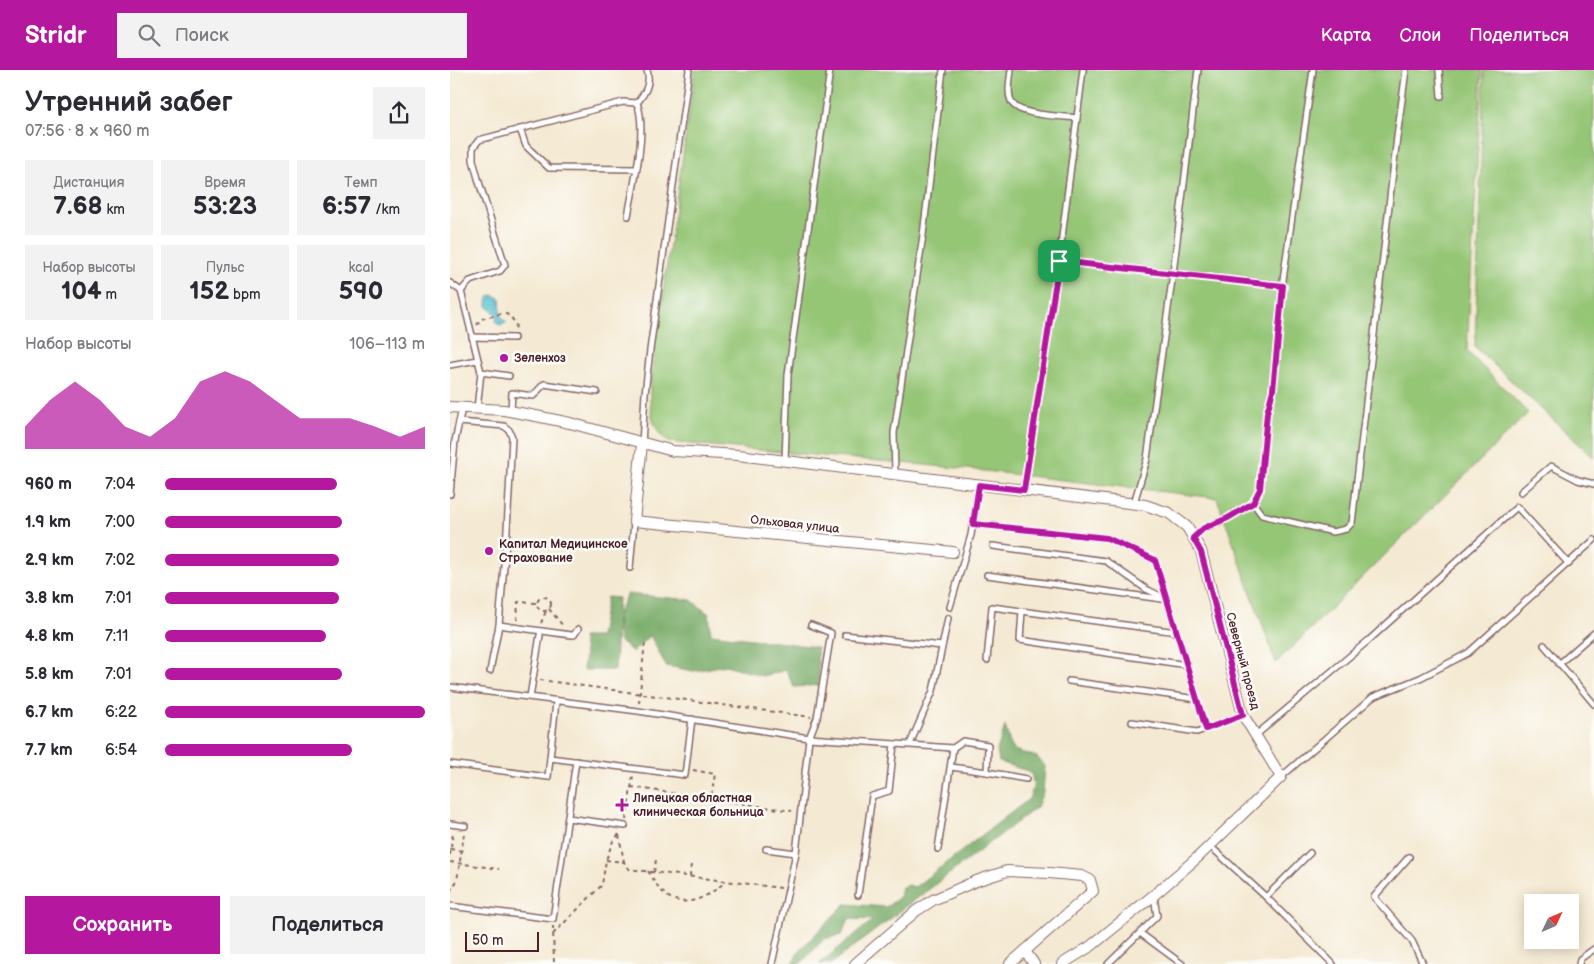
<!DOCTYPE html>
<html lang="ru">
<head>
<meta charset="utf-8">
<style>
	body { margin:0; font-family:"Balsamiq Sans",sans-serif; background:#f2f2f3; color:#2b2b33; height:100vh; display:flex; flex-direction:column; font-size:19px; white-space:nowrap }
	* { box-sizing:border-box; margin:0 }
	p { font-size:16px; color:#7c7c81 }
	.icon { flex:none; width:28px; height:28px; fill:none; stroke:currentColor; stroke-width:2; stroke-linecap:round; stroke-linejoin:round }
	.map { position:relative; flex:1; overflow:hidden }
	.drawer { display:flex; flex-direction:column; background:#fff; width:450px }
	.drawer>* { flex:none }
	.needle { width:32px; rotate:46deg }
	.tools { position:absolute; left:1074px; top:824px; display:grid; gap:10px }
	.tools a { display:grid; place-items:center; width:55px; height:55px; border-radius:0px; background:#fff; box-shadow:0 2px 12px #0003; font-size:25px }
	.scale { position:absolute; left:15px; bottom:12px; width:74px; box-sizing:border-box; padding-left:5px; border:2px solid #4a1f2b; border-top:0; font-size:14px; line-height:18px; white-space:nowrap; color:#4a1f2b; -webkit-text-stroke:4px #fdfcf7; paint-order:stroke }
	.pin { position:absolute; display:grid; place-items:center; width:42px; height:42px; color:#fff; margin:-21px; border-radius:10px; box-shadow:0 2px 8px #0006 }
	.round { display:grid; place-items:center; flex:none; width:52px; height:52px; border-radius:0px; background:#f2f2f3 }
	.overview { display:flex; align-items:center; justify-content:space-between; height:85px; padding:0 25px }
	h1 { font-size:28px; font-weight:800; line-height:38px }
	.stats { display:grid; grid-template-columns:repeat(3,1fr); gap:8px; height:85px; padding:5px 25px }
	.stats div { display:grid; align-content:center; border-radius:0px; background:#f2f2f3; text-align:center }
	.stats b { font-size:25px; font-weight:800 }
	.stats small { font-size:14px; font-weight:400 }
	.stats p { font-size:14px }
	.chart { height:140px; padding:10px 25px }
	.chart p { display:flex; justify-content:space-between }
	.chart svg { width:100%; height:90px; margin-top:5px; fill:#b5179e; opacity:.7 }
	.primary-button { display:flex; gap:10px; margin-top:auto; padding:10px 25px }
	.primary-button a { flex:1; height:58px; border-radius:0px; background:#b5179e; color:#fff; font-size:20px; font-weight:800; line-height:58px; text-align:center }
	.primary-button a+a { background:#f2f2f3; color:#2b2b33 }
	ul { padding:0 25px; list-style:none; font-size:16px }
	li { display:grid; grid-template-columns:80px 60px 1fr; align-items:center; height:38px }
	li i { height:12px; border-radius:6px; background:#b5179e }
	header { display:flex; align-items:center; gap:30px; box-sizing:border-box; height:70px; padding:0 25px; background:#b5179e; color:#fff }
	header strong { font-size:24px }
	nav { display:flex; gap:28px; margin-inline-start:auto; font-size:18px }
	.search { width:350px; height:45px; background:#f2f2f3; display:flex; align-items:center; gap:12px; box-sizing:border-box; padding:0 18px; border-radius:0px; color:#7c7c81; font-size:19px }
	main { display:flex; flex:1; min-height:0 }
	.map>svg:first-child { display:block }
	.green { fill:#95c676; stroke:#707250 }
	.forest { fill:#78ab67; stroke:#616549 }
	.water { fill:#53bdce; stroke:#4e6e7c }
	.lines { fill:none; stroke-linecap:round; stroke-linejoin:round }
	.lane-casing { stroke:#866665; stroke-width:8 }
	.street-casing { stroke:#866665; stroke-width:12 }
	.path { stroke:#866665; stroke-width:2; stroke-dasharray:4 4; stroke-linecap:butt }
	.lane { stroke:#fff; stroke-width:5 }
	.street { stroke:#fff; stroke-width:10 }
	.route-casing { stroke:#fff; stroke-width:10 }
	.route { stroke:#b5179e; stroke-width:6 }
	.poi-dot { fill:#b5179e; stroke:#fdfcf7; stroke-width:2 }
	.labels { text-anchor:middle; stroke-width:5; stroke-linejoin:round; paint-order:stroke }
	.poi-label { font-size:12px; font-weight:bold; fill:#4a1f2b; stroke:#fdfcf7; text-anchor:start }
	.street-label { font-size:12px; fill:#4a1f2b; stroke:#fdfcf7 }
</style>
</head>
<body>
<header>
<strong>Stridr</strong>
<div class="search"><svg class="icon" aria-label="search" viewBox="0 0 24 24"><circle cx="10" cy="10" r="6"/><path d="M15 15l6 6"/></svg>Поиск</div>
<nav><a>Карта</a><a>Слои</a><a>Поделиться</a></nav>
</header>
<main>
<section class="drawer">
<div class="overview"><div><h1>Утренний забег</h1><p>07:56 · 8 × 960 m</p></div><a class="round"><svg class="icon" aria-label="share" viewBox="0 0 24 24"><path d="M12 15V3M7 8l5-5 5 5M5 13v7h14v-7"/></svg></a></div>
<div class="stats">
<div><p>Дистанция</p><b>7.68<small> km</small></b></div>
<div><p>Время</p><b>53:23</b></div>
<div><p>Темп</p><b>6:57<small> /km</small></b></div>
</div>
<div class="stats">
<div><p>Набор высоты</p><b>104<small> m</small></b></div>
<div><p>Пульс</p><b>152<small> bpm</small></b></div>
<div><p>kcal</p><b>590</b></div>
</div>
<div class="chart"><p><span>Набор высоты</span>106–113 m</p>
<svg viewBox="0 0 160 44" preserveAspectRatio="none"><path d="M0 44V33L10 20L20 11L30 20L40 33L50 38L60 29L70 11L80 6L90 11L100 20L110 29L120 29L130 29L140 33L150 38L160 33V44z"/></svg>
</div>
<ul>
<li><b>960 m</b>7:04<i style="width:66%"></i></li>
<li><b>1.9 km</b>7:00<i style="width:68%"></i></li>
<li><b>2.9 km</b>7:02<i style="width:67%"></i></li>
<li><b>3.8 km</b>7:01<i style="width:67%"></i></li>
<li><b>4.8 km</b>7:11<i style="width:62%"></i></li>
<li><b>5.8 km</b>7:01<i style="width:68%"></i></li>
<li><b>6.7 km</b>6:22<i style="width:100%"></i></li>
<li><b>7.7 km</b>6:54<i style="width:72%"></i></li>
</ul>
<div class="primary-button"><a>Сохранить</a><a>Поделиться</a></div>
</section>
<div class="map">
<svg width="1144" height="894" viewBox="0 0 1144 894">
	<rect width="100%" height="100%" fill="#fdfcf7"/>
	<filter id="ink" filterUnits="userSpaceOnUse"><feTurbulence type="fractalNoise" baseFrequency=".02" numOctaves="2"/><feDisplacementMap in="SourceGraphic" scale="10" xChannelSelector="R" yChannelSelector="G"/><feConvolveMatrix kernelMatrix="1 2 1 2 8 2 1 2 1" color-interpolation-filters="sRGB"/></filter>
	<filter id="wash" filterUnits="userSpaceOnUse"><feTurbulence type="fractalNoise" baseFrequency=".0096" numOctaves="4" result="noise"/><feDisplacementMap in="SourceGraphic" scale="20" xChannelSelector="R" yChannelSelector="G"/><feGaussianBlur stdDeviation="1.12" result="paint"/><feColorMatrix in="noise" values="0 0 0 0 0 0 0 0 0 0 0 0 0 0 0 0 0 1.4 0 .05"/><feComposite in="paint" operator="in"/></filter>
	<g filter="url(#wash)">
		<rect width="100%" height="100%" fill="#f4e9d2"/>
		<g class="green">
			<path d="M245 0H1032L1017 281 1078 343 826 593 767 428 518 399 219 372C199 359 200 335 200 314Z"/>
			<polygon points="1034,0 1144,0 1144,388 1025,277"/>
		</g>
		<g class="forest">
			<polygon points="177,524 241,530 259,544 261,564 367,577 369,615 344,617 336,600 312,606 276,595 244,601 216,596 200,565 183,582 169,571 167,548 165,600 133,600 135,583 132,567 150,567 157,527 168,528 167,546"/>
			<polygon points="555,656 560,673 564,680 587,687 595,696 593,722 587,737 381,894 369,894 423,850 399,849 391,865 374,869 350,894 343,894 348,882 395,834 436,837 449,828 452,817 458,815 465,817 579,729 584,717 581,702 549,692 547,680"/>
		</g>
		<path class="water" d="M42 225 50 228 51 246 56 252 53 255 47 254 46 250 47 245 37 236C37 231 37 227 42 225Z"/>
	</g>
	<g filter="url(#ink)">
		<g class="lines">
			<defs>
				<g id="lane">
					<path d="M561 0C560 10 557 22 561 31 566 46 612 46 627 48"/>
					<polyline points="989,0 991,26"/>
					<path d="M187 33C195 23 201 14 197 0"/>
					<polyline points="70,59 76,76 99,98 186,99"/>
					<polyline points="609,191 833,215"/>
					<polyline points="0,213 11,221"/>
					<polyline points="22,267 64,268"/>
					<polyline points="0,295 27,290"/>
					<polyline points="31,302 59,306"/>
					<path d="M27 339 31 302 11 221 20 211 50 201 55 195 29 112 23 90V78L29 70 173 32 187 33C198 61 183 116 178 146"/>
					<polyline points="61,341 62,323 83,326 94,314 147,322"/>
					<polyline points="9,352 54,356 59,360 62,367 57,460 49,555 40,601"/>
					<polyline points="192,374 195,324 200,280 239,0"/>
					<polyline points="335,391 338,305 380,0"/>
					<polyline points="445,404 444,363 473,165 493,0"/>
					<polyline points="574,420 609,191 633,0"/>
					<polyline points="1071,422 1101,396 1128,410 1144,414"/>
					<polyline points="0,424 5,371 12,338"/>
					<polyline points="684,433 697,389 723,203 748,0"/>
					<polyline points="803,433 812,445 883,462 896,459 902,453 947,67 956,0"/>
					<polyline points="523,454 657,468 705,490 756,659"/>
					<polyline points="744,467 754,458 778,448 803,433 810,419 817,343 823,320 833,210 863,0"/>
					<polyline points="543,476 656,491 696,519 717,529"/>
					<polyline points="180,498 184,452"/>
					<polyline points="537,505 712,529"/>
					<polyline points="500,537 521,465 529,415"/>
					<polyline points="572,541 570,570 737,595"/>
					<polyline points="49,555 121,565 124,565 128,559"/>
					<polyline points="395,565 492,576"/>
					<polyline points="1094,575 1144,634"/>
					<polyline points="537,590 542,537 727,562"/>
					<polyline points="1109,594 1144,563"/>
					<polyline points="619,611 747,629"/>
					<polyline points="0,617 188,641 359,668 503,678 488,779"/>
					<polyline points="80,627 90,565"/>
					<polyline points="106,632 100,688 235,705 242,649"/>
					<polyline points="682,652 747,662 793,645"/>
					<polyline points="806,665 919,570 1067,437 1119,494"/>
					<polyline points="460,674 483,621 498,548"/>
					<polyline points="503,678 513,671 538,675 537,702 576,709"/>
					<polyline points="0,694 98,707 100,688"/>
					<polyline points="501,697 537,702"/>
					<polyline points="831,707 923,627 970,608 1018,583 1144,470"/>
					<polyline points="118,748 175,756"/>
					<polyline points="0,754 15,756"/>
					<polyline points="760,776 816,827"/>
					<polyline points="316,779 346,783"/>
					<polyline points="860,783 816,827 883,894"/>
					<polyline points="959,787 924,827 962,871 973,894"/>
					<polyline points="408,825 422,726 439,721 444,674"/>
					<polyline points="0,836 103,849 126,691"/>
					<polyline points="690,863 732,894"/>
					<polyline points="322,894 346,783 359,668 367,648 381,563 361,555"/>
					<polyline points="658,894 707,846 704,826"/>
					<polyline points="1129,894 1130,889 1144,879"/>
				</g>
				<g id="street">
					<polyline points="0,337 54,340 86,346 120,353 223,381 288,385 695,435 719,443 737,457 751,481 793,645 831,707 747,788 704,825 641,876 612,894"/>
					<polyline points="192,374 184,451 503,482"/>
					<polyline points="575,881 584,894"/>
					<polyline points="405,894 466,841 483,830 526,811 557,801 599,803 632,806 640,810 643,821 560,894"/>
				</g>
			</defs>
			<use href="#lane" class="lane-casing"/>
			<use href="#street" class="street-casing"/>
			<g class="path">
				<polyline points="27,255 31,249 54,243 60,246 66,254 65,261"/>
				<circle cx="94" cy="534" r="7"/>
				<polyline points="99,539 114,557"/>
				<polyline points="67,550 68,532 87,533"/>
				<polyline points="91,553 96,541"/>
				<polyline points="90,610 361,647"/>
				<polyline points="189,633 195,571"/>
				<polyline points="243,700 265,704 261,728"/>
				<polyline points="181,717 342,741"/>
				<polyline points="176,750 183,706"/>
				<polyline points="169,765 174,792"/>
				<polyline points="0,779 13,781"/>
				<polyline points="0,785 3,763"/>
				<polyline points="156,790 174,792 179,799 331,818"/>
				<polyline points="0,792 49,799"/>
				<path d="M198 801C205 812 212 826 225 830 243 836 263 823 275 812"/>
				<polyline points="204,802 206,790"/>
				<polyline points="240,807 241,794"/>
				<polyline points="0,821 7,811 14,764"/>
				<polyline points="103,856 104,894"/>
				<polyline points="103,864 152,815 156,790 163,771 170,763"/>
			</g>
			<use href="#lane" class="lane"/>
			<use href="#street" class="street"/>
		</g>
	</g>
	<g class="lines" filter="url(#ink)">
		<defs>
			<polygon id="route" points="609,191 833,216 823,320 817,343 810,419 803,433 778,448 754,458 743,468 751,482 793,645 756,659 705,490 657,468 523,454 529,415 574,420"/>
		</defs>
		<use href="#route" class="route-casing"/>
		<use href="#route" class="route"/>
	</g>
	<g class="poi-dot">
		<circle cx="54" cy="288" r="5"/>
		<circle cx="39" cy="481" r="5"/>
		<path d="M169.5 727.5h5v5h5v5h-5v5h-5v-5h-5v-5h5z"/>
	</g>
	<g class="labels">
		<g class="poi-label">
			<text x="64" y="292">Зеленхоз</text>
			<text x="49" y="478">Капитал Медицинское<tspan x="49" dy="14">Страхование</tspan></text>
			<text x="183" y="732">Липецкая областная<tspan x="183" dy="14">клиническая больница</tspan></text>
		</g>
		<g class="street-label">
			<text transform="translate(345 454) rotate(6)" y="4">Ольховая улица</text>
			<text transform="translate(793 591) rotate(75)" y="4">Северный проезд</text>
		</g>
	</g>
</svg>
<div class="tools">
<a><svg class="needle" viewBox="-14 -14 28 28"><path d="M0-13l5 13h-10z" fill="#e53935"/><path d="M0 13l5-13h-10z" fill="#7c7c81"/></svg></a>
</div>
<div class="scale">50 m</div>
<div class="pin" style="left:609px;top:191px;background:#1e9e55"><svg class="icon" aria-label="arrive" viewBox="0 0 24 24"><path d="M6 21V4h12l-3 4 3 4H6"/></svg></div>
</div>
</main>
</body>
</html>
